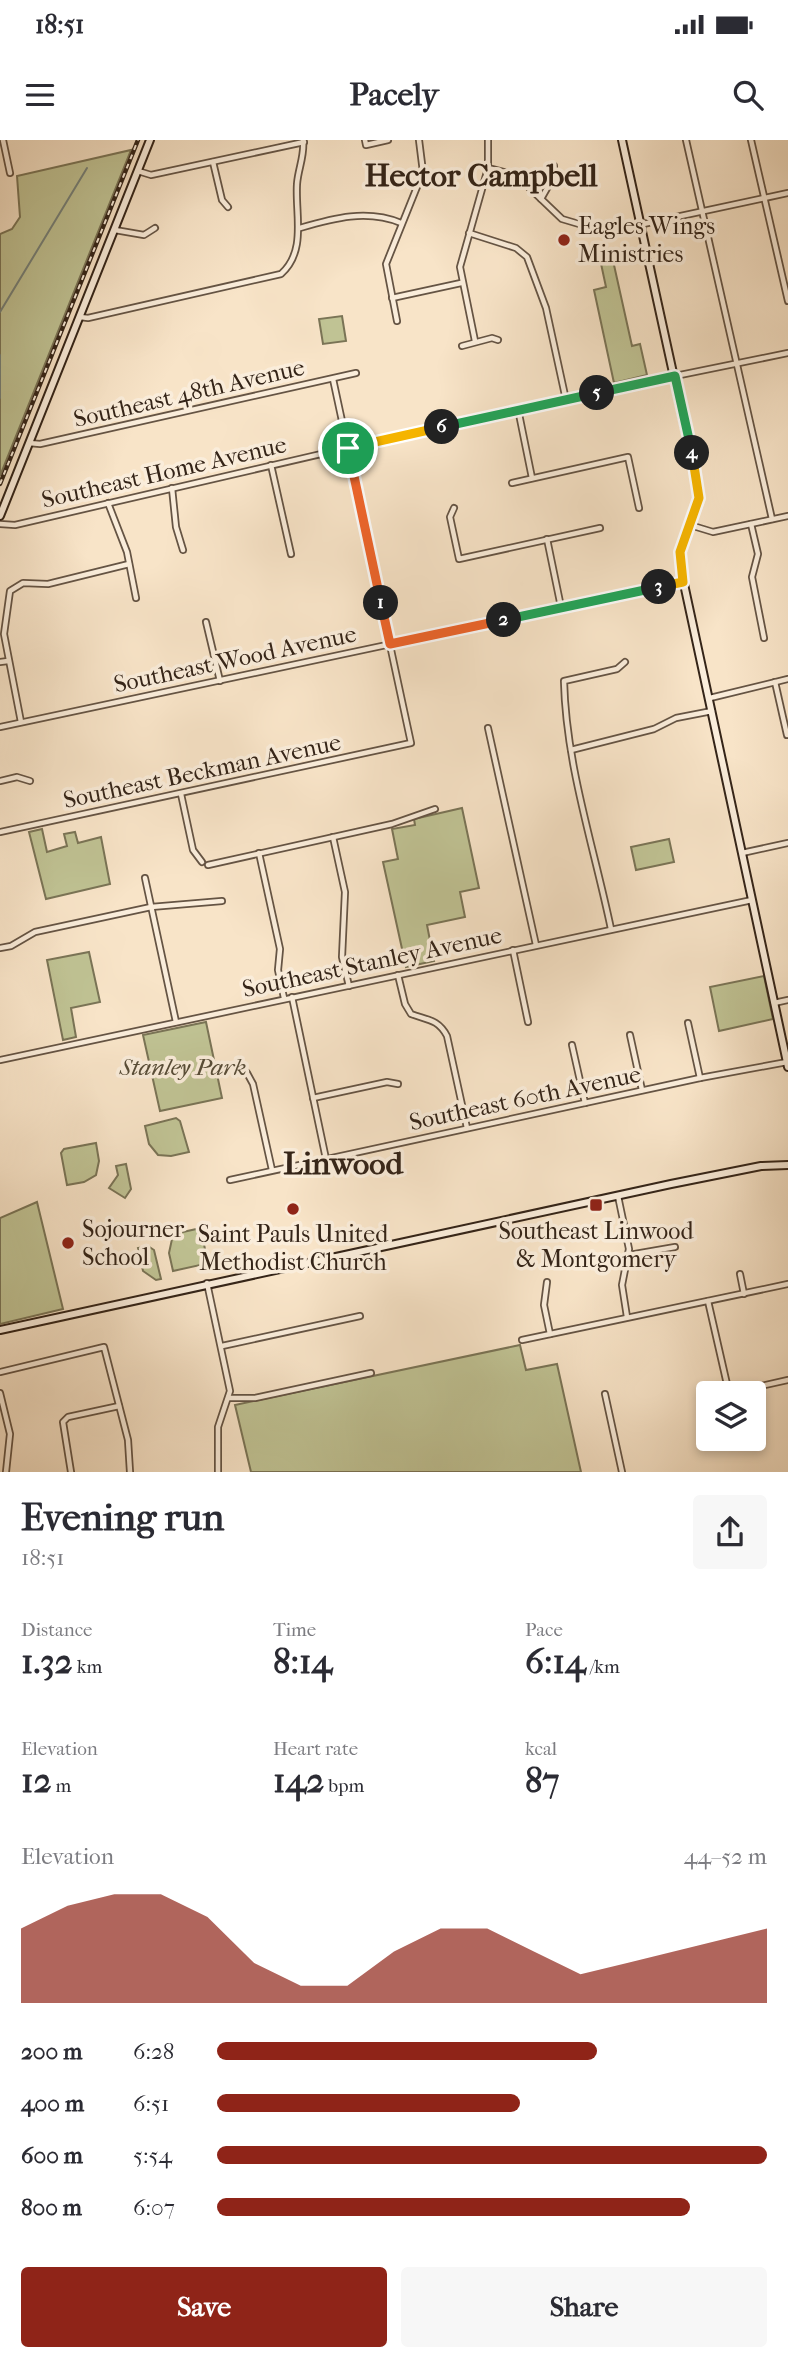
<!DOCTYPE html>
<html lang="en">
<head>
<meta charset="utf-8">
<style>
	body { margin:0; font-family:"IM FELL French Canon",serif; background:#f7f7f7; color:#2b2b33; height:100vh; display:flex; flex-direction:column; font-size:26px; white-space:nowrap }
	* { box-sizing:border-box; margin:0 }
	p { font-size:23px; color:#7c7c81 }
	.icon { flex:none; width:38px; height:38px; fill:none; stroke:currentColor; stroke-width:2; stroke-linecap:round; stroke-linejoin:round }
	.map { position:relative; height:1332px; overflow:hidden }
	.panel { display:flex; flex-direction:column; background:#fff; flex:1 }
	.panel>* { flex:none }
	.fabs { position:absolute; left:696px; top:1241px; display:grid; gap:14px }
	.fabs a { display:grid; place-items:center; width:70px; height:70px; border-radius:7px; background:#fff; box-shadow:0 4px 10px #0003; font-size:35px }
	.pin { position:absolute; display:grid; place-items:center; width:60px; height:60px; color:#fff; margin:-30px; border:4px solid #fff; border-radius:50%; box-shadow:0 2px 7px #0007 }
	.km { position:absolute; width:35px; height:35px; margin:-18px; border-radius:50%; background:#222; color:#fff; font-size:19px; line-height:35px; text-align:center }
	.round { display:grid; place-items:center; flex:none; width:74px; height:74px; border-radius:7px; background:#f7f7f7 }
	.overview { display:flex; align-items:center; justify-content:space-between; height:119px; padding:0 21px }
	h1 { font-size:38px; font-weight:700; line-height:52px }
	.figures { display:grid; grid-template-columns:repeat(3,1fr); gap:10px; height:119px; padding:7px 21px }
	.figures div { display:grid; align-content:center }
	.figures b { font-size:35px; font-weight:700 }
	.figures small { font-size:19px; font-weight:400 }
	.figures p { font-size:19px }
	.chart { height:196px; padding:14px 21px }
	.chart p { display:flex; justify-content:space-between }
	.chart svg { width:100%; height:126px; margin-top:7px; fill:#8f2418; opacity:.7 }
	.primary-button { display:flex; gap:14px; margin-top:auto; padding:14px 21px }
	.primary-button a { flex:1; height:80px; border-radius:7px; background:#8f2418; color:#fff; font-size:28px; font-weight:700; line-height:80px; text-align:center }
	.primary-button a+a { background:#f7f7f7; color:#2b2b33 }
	ul { padding:0 21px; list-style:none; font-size:23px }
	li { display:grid; grid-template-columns:112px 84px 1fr; align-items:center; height:52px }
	li i { height:18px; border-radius:9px; background:#8f2418 }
	.status { display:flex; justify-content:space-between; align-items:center; height:49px; padding:0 35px; background:#fff; direction:ltr }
	.status svg { height:19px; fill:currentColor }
	header { display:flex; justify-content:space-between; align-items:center; height:91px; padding:0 21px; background:#fff; font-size:32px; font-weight:700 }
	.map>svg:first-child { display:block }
	.green { fill:#c0c394; stroke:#7a7456; stroke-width:2 }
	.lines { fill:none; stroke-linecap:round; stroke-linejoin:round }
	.stream { stroke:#748079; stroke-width:2 }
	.street-casing { stroke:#655444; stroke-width:8 }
	.secondary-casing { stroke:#342418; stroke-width:10 }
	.street { stroke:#faeddb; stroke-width:4.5 }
	.secondary { stroke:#faeddb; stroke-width:6 }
	.rail-casing { stroke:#342418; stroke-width:4.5 }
	.rail { stroke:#faeddb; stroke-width:2; stroke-dasharray:5; stroke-linecap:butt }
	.split-1-casing { stroke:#fff; stroke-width:14 }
	.split-2-casing { stroke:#fff; stroke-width:14 }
	.split-3-casing { stroke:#fff; stroke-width:14 }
	.split-4-casing { stroke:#fff; stroke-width:14 }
	.split-5-casing { stroke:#fff; stroke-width:14 }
	.split-6-casing { stroke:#fff; stroke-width:14 }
	.split-7-casing { stroke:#fff; stroke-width:14 }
	.split-1 { stroke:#f0652b; stroke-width:9 }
	.split-2 { stroke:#f0652b; stroke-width:9 }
	.split-3 { stroke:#22a559; stroke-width:9 }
	.split-4 { stroke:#f5b400; stroke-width:9 }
	.split-5 { stroke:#22a559; stroke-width:9 }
	.split-6 { stroke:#22a559; stroke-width:9 }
	.split-7 { stroke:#f5b400; stroke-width:9 }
	.poi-dot { fill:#8f2418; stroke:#faeddb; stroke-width:2.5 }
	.labels { text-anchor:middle; stroke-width:7; stroke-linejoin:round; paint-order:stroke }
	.poi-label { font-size:24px; fill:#342418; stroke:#faeddb; text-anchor:start }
	.street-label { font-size:24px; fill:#342418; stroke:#faeddb }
	.park-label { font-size:24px; font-style:italic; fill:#574c37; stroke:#faeddb }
	.district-label { font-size:32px; font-weight:bold; fill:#342418; stroke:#faeddb }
</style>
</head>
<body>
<div class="status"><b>18:51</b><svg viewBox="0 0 49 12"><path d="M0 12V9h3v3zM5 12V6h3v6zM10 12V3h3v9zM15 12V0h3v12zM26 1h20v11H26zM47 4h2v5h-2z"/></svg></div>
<header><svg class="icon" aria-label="menu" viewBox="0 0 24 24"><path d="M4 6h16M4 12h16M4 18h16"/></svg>Pacely<svg class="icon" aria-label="search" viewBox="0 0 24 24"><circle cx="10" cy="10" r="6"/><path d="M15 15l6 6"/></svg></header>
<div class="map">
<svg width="788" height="1332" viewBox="0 0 788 1332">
	<rect width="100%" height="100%" fill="#f8e4c8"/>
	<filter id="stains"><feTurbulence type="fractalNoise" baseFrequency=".00286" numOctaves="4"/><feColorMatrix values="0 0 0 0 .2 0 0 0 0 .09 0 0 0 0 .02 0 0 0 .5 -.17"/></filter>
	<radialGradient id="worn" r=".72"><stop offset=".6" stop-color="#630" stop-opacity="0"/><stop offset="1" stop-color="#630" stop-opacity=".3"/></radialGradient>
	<g class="green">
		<polygon points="131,10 0,336 0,94 12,89 20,77 17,36"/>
		<polygon points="612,116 632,206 640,204 647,235 614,243 594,150 606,147 600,119"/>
		<polygon points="342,176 346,201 323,204 319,179"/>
		<polygon points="462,668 479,748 460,752 465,777 427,785 434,821 406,827 383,722 398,719 392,689 415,685 414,679"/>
		<polygon points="42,689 47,712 67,706 64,694 75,692 78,703 101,697 110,744 46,759 29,692"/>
		<polygon points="669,699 674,722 636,730 631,707"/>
		<polygon points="89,812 100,862 71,868 76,897 63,900 47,820"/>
		<polygon points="764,836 773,879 719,891 710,847"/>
		<polygon points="206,882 222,958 160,971 143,895"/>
		<polygon points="176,978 180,981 189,1012 171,1016 158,1015 149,1004 145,986"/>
		<polygon points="96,1003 99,1021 96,1035 84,1042 67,1045 61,1013 64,1009"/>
		<polygon points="126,1024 131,1049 125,1058 109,1048 118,1035 116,1026"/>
		<polygon points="37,1062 63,1169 0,1184 0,1078"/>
		<polygon points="201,1088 207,1120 205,1124 173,1131 169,1113 172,1099 183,1092"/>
		<polygon points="148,1106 154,1110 161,1139 156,1140 143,1131 138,1108"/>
		<polygon points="520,1205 526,1230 557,1224 581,1332 251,1332 235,1265"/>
	</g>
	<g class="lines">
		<g class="stream">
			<polyline points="0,172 87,28"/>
			<polyline points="0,215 0,258"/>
		</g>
		<defs>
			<g id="street">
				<polyline points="3,0 10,33"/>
				<polyline points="365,0 366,5 388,0"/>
				<polyline points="686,0 772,379"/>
				<polyline points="751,0 788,161"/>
				<polyline points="213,22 222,60 228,67"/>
				<polyline points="488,28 516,35 562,79 606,92 788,53"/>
				<polyline points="138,31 151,35 304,2"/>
				<polyline points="541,59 554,36 554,26"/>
				<path d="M300 88C334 78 367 69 401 83"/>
				<polyline points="115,90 144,95 155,88"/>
				<polyline points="469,93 516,108 527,117 546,168 566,260"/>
				<polyline points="392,158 461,143"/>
				<path d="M80 177 88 178 281 134C307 111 295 74 297 44 298 29 305 15 303 0"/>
				<polyline points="397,181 386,124 423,32 419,0"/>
				<polyline points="475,201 460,127 488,28 488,0"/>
				<polyline points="462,206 492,198 498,200"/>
				<polyline points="518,269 532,338"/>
				<polyline points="29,303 40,304 356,233"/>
				<polyline points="271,325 291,414"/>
				<polyline points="512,343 628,317 639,368"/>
				<polyline points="172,348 176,387 183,410"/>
				<polyline points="108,363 127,412 136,458"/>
				<polyline points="454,368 450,377 459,419 600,388"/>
				<polyline points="0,384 15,385 528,266 788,213"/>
				<polyline points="751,384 758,414 752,437 764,498"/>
				<polyline points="690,385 713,392 788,376"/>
				<polyline points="547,399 561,467"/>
				<polyline points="206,482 220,541"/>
				<polyline points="0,522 8,521"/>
				<polyline points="775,542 787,595"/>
				<polyline points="710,558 788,539"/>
				<polyline points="21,582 4,494 10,451 23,443 48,444 129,424"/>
				<polyline points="0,587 683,442"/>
				<polyline points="488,588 536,805"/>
				<polyline points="571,610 654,589 676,578 712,571"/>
				<polyline points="0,641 17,637 30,641"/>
				<polyline points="181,654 193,710 202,722"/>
				<polyline points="0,692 411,603 333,239"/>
				<polyline points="333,697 345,752 342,817 349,846"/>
				<polyline points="259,713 280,809 278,830 284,858"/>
				<polyline points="742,713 788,703"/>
				<polyline points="208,725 392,684 435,669"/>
				<polyline points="145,738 176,882"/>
				<path d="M611 789C594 707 566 625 564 541L617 529 625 522"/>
				<polyline points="0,808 11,806 35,792 151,767 222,761"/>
				<polyline points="513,810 528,882"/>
				<path d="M398 835 405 864 411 874C427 880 438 879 447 896L467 988"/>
				<polyline points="292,857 326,1019"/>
				<polyline points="774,863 788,860"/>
				<polyline points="688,883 700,938"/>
				<polyline points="630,895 642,950"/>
				<polyline points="572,905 585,963"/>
				<polyline points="0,920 752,760"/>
				<polyline points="247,933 253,944 272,1030"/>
				<polyline points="313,958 387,942 398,944"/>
				<polyline points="230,1040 700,938 787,922"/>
				<polyline points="618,1056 629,1109 622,1145 627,1177"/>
				<polyline points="629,1115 675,1107"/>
				<polyline points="740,1134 744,1154"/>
				<polyline points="547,1142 544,1165 550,1194"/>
				<polyline points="207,1143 230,1251 218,1287 218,1332"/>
				<polyline points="708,1161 729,1253"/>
				<polyline points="522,1200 788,1144"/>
				<polyline points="222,1206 360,1176"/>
				<polyline points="0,1232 104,1207 128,1300 130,1332"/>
				<polyline points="702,1250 729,1253 788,1240"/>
				<polyline points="0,1253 10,1294 6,1332"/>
				<polyline points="605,1254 622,1332"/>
				<polyline points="229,1258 255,1258 371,1233"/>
				<polyline points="71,1332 63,1282 68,1277 119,1266"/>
			</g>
			<g id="secondary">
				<path d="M622 0 698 347C701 377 677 400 681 430L788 927"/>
				<polyline points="0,376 150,0"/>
				<polyline points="0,1190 671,1044 761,1026 788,1025"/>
			</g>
		</defs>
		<use href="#street" class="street-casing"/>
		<use href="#secondary" class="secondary-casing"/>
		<use href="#street" class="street"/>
		<use href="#secondary" class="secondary"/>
		<defs>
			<polyline id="rail" points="0,344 138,0"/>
		</defs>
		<use href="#rail" class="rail-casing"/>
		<use href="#rail" class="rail"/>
	</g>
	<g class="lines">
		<defs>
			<polyline id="split-1" points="348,308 381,463"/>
			<polyline id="split-2" points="381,463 390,504 504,480"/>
			<polyline id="split-3" points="504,480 659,447"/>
			<polyline id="split-4" points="659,447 683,442 680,412 699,358 692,313"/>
			<polyline id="split-5" points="597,253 675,236 692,313"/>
			<polyline id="split-6" points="442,287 597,253"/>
			<polyline id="split-7" points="348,308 442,287"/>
		</defs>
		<use href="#split-1" class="split-1-casing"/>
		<use href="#split-2" class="split-2-casing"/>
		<use href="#split-3" class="split-3-casing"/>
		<use href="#split-4" class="split-4-casing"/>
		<use href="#split-5" class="split-5-casing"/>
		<use href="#split-6" class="split-6-casing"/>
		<use href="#split-7" class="split-7-casing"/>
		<use href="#split-1" class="split-1"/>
		<use href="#split-2" class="split-2"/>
		<use href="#split-3" class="split-3"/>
		<use href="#split-4" class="split-4"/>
		<use href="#split-5" class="split-5"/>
		<use href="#split-6" class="split-6"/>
		<use href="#split-7" class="split-7"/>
	</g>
	<g class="poi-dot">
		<circle cx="564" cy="100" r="7"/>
		<rect x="589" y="1058" width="14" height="14" rx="3.5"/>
		<circle cx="293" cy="1069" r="7"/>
		<circle cx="68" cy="1103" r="7"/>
	</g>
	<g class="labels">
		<g class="poi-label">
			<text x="578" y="94">Eagles Wings<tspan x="578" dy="28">Ministries</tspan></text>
			<text x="82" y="1097">Sojourner<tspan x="82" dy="28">School</tspan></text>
			<text x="596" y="1099" text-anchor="middle">Southeast Linwood<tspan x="596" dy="28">&amp; Montgomery</tspan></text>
			<text x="293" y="1102" text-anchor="middle">Saint Pauls United<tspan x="293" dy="28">Methodist Church</tspan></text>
		</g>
		<g class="street-label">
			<text transform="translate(189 253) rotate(-13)" y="8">Southeast 48th Avenue</text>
			<text transform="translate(164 332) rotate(-13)" y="8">Southeast Home Avenue</text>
			<text transform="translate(235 519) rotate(-12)" y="8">Southeast Wood Avenue</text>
			<text transform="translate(202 631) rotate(-12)" y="8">Southeast Beckman Avenue</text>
			<text transform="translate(372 822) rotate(-12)" y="8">Southeast Stanley Avenue</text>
			<text transform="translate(525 958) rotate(-12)" y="8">Southeast 60th Avenue</text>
		</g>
		<g class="park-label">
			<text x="183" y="935">Stanley Park</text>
		</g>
		<g class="district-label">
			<text x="481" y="46">Hector Campbell</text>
			<text x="343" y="1034">Linwood</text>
		</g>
	</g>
	<rect width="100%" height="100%" filter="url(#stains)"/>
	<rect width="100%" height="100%" fill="url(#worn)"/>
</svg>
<div class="fabs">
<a><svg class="icon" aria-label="layers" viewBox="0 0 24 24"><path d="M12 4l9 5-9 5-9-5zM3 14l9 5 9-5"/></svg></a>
</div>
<div class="pin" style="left:348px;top:308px;background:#1e9e55"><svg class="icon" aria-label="arrive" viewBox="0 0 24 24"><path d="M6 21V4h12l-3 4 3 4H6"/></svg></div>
<b class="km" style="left:381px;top:463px">1</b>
<b class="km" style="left:504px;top:480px">2</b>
<b class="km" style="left:659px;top:447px">3</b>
<b class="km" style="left:692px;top:313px">4</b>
<b class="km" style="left:597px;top:253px">5</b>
<b class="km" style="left:442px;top:287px">6</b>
</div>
<section class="panel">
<div class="overview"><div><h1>Evening run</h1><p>18:51</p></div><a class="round"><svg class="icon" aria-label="share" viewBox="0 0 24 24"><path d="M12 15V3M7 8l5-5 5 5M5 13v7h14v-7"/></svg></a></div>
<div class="figures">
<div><p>Distance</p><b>1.32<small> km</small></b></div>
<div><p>Time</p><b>8:14</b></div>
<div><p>Pace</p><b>6:14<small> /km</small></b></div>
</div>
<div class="figures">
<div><p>Elevation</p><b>12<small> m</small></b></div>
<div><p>Heart rate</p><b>142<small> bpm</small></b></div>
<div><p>kcal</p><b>87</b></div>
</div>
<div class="chart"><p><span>Elevation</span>44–52 m</p>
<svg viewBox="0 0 160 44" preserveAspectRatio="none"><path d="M0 44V18L10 10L20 6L30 6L40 14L50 30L60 38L70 38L80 26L90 18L100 18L110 26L120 34L130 30L140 26L150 22L160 18V44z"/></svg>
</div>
<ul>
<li><b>200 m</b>6:28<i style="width:69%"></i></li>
<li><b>400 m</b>6:51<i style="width:55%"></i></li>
<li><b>600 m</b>5:54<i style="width:100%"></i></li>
<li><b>800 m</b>6:07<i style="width:86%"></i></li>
</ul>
<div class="primary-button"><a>Save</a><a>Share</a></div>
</section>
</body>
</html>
